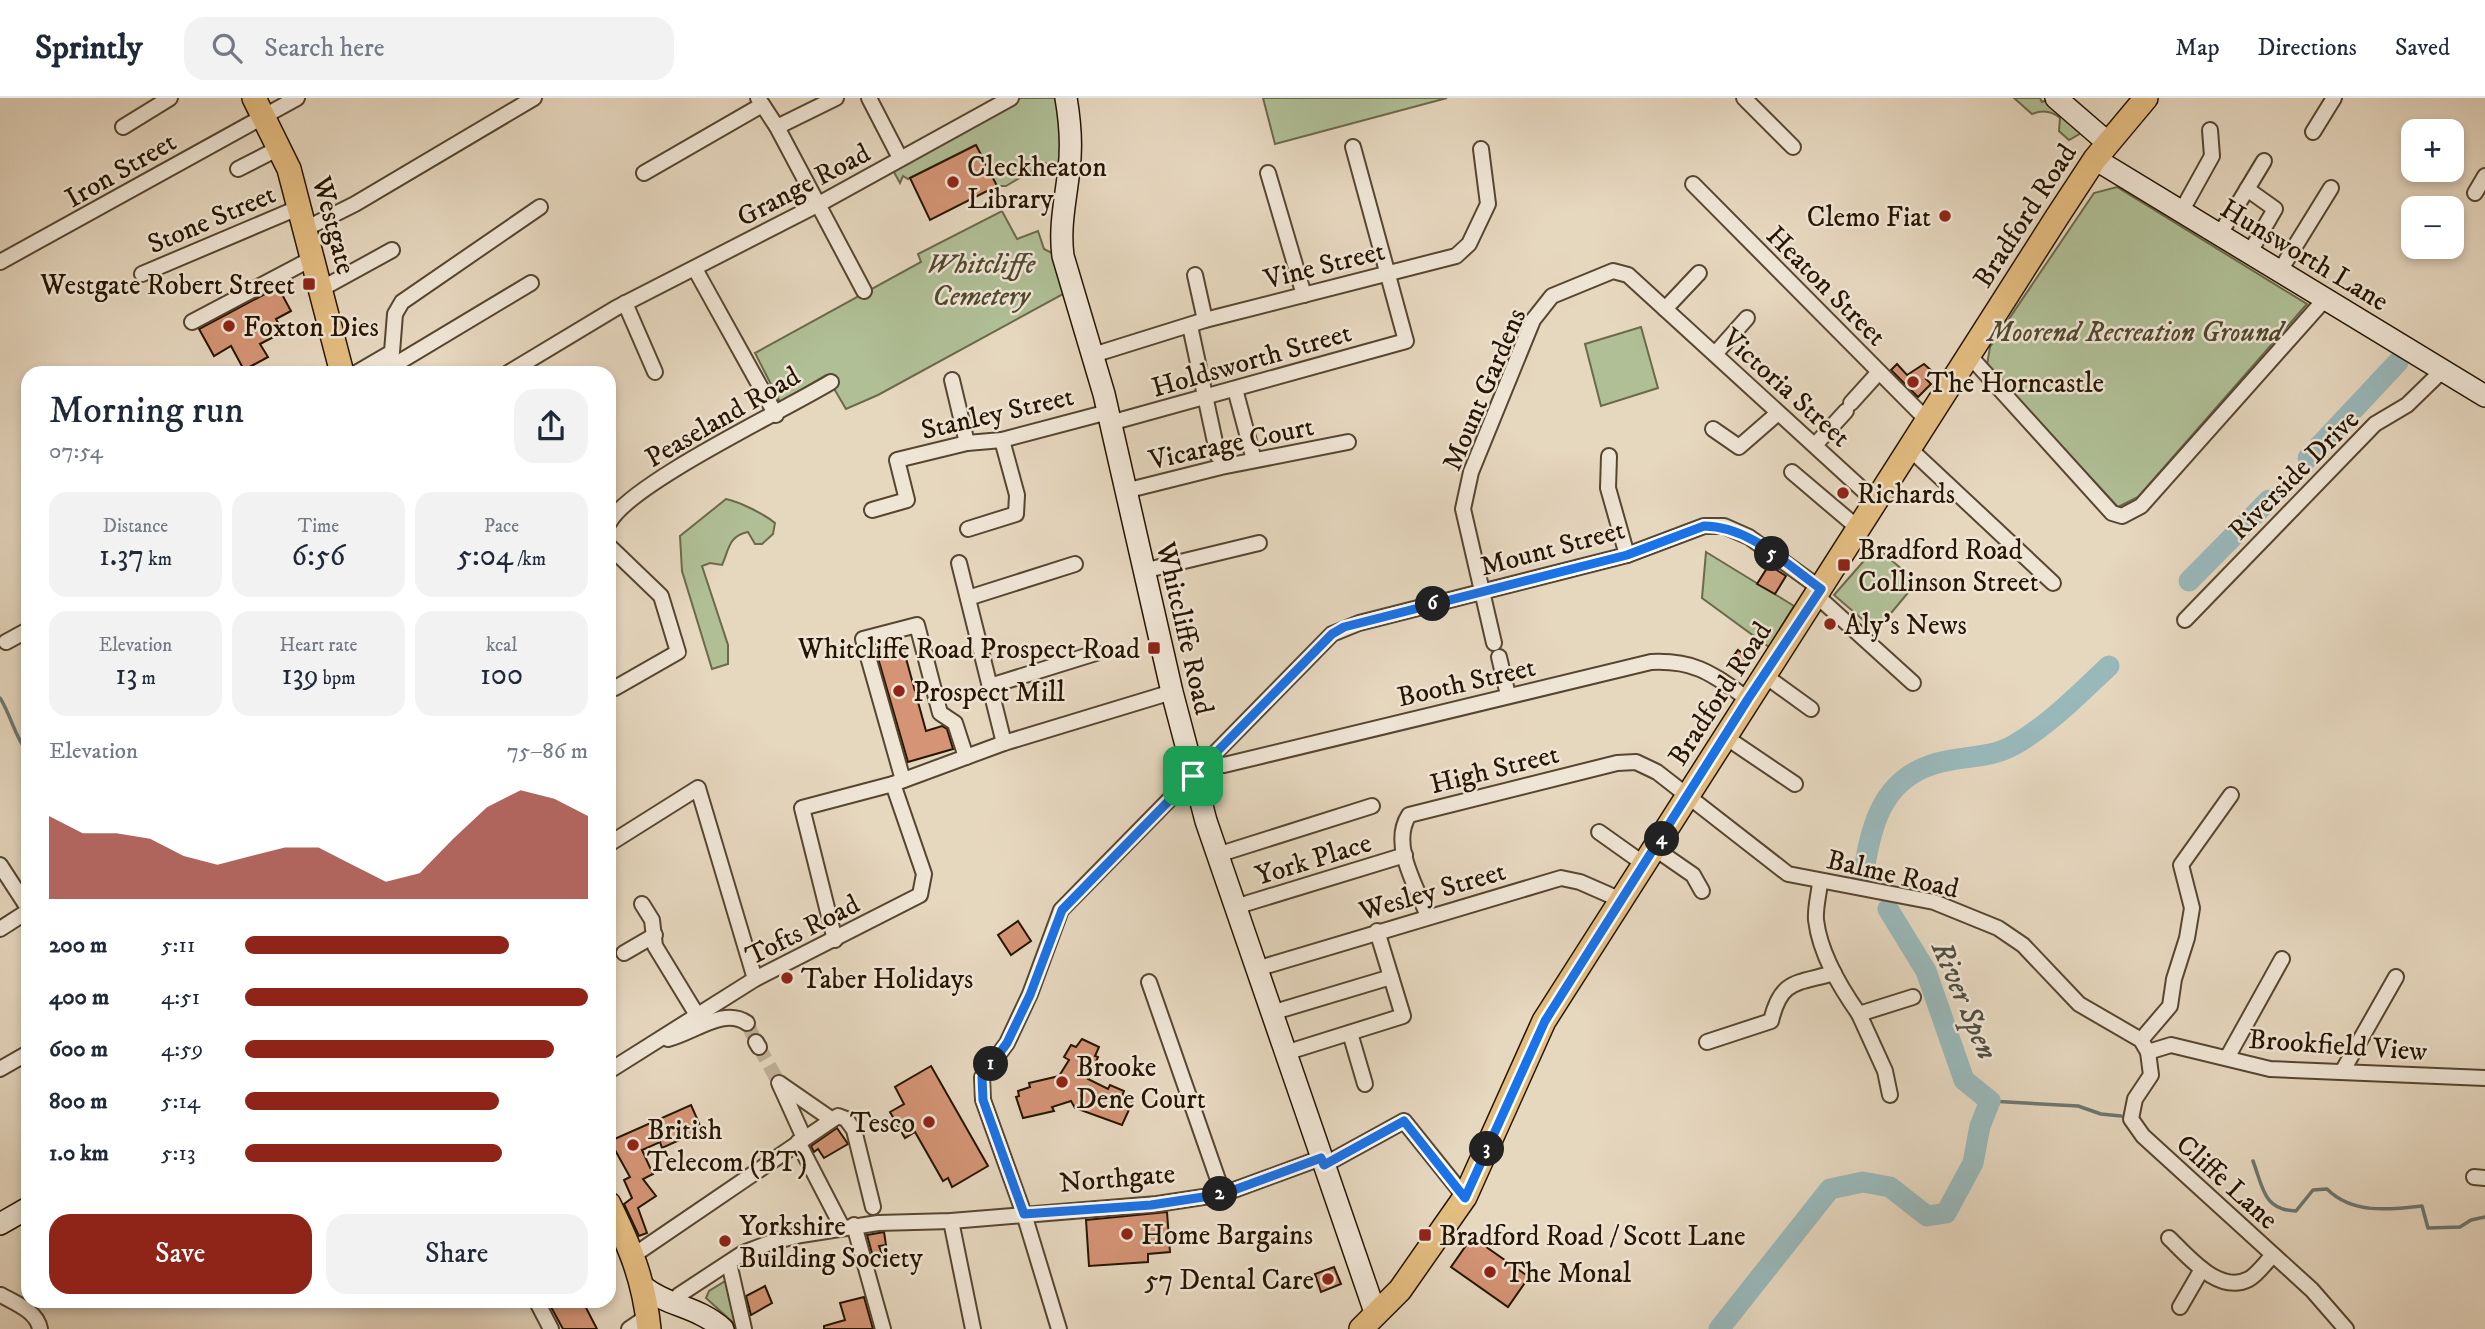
<!DOCTYPE html>
<html lang="en">
<head>
<meta charset="utf-8">
<style>
	body { margin:0; font-family:"IM FELL DW Pica",serif; background:#f2f2f3; color:#1f2937; height:100vh; display:flex; flex-direction:column; font-size:26px; white-space:nowrap }
	* { box-sizing:border-box; margin:0 }
	p { font-size:23px; color:#747a83 }
	.icon { flex:none; width:38px; height:38px; fill:none; stroke:currentColor; stroke-width:2; stroke-linecap:round; stroke-linejoin:round }
	.map { position:relative; flex:1; overflow:hidden }
	.sheet { position:absolute; left:21px; top:268px; width:595px; height:942px; display:flex; flex-direction:column; background:#fff; border-radius:21px; box-shadow:0 4px 10px #0003 }
	.sheet>* { flex:none }
	.controls { position:absolute; left:2401px; top:21px; display:grid; gap:14px }
	.controls a { display:grid; place-items:center; width:63px; height:63px; border-radius:14px; background:#fff; box-shadow:0 4px 10px #0003; font-size:35px }
	.pin { position:absolute; display:grid; place-items:center; width:60px; height:60px; color:#fff; margin:-30px; border-radius:14px; box-shadow:0 4px 10px #0006 }
	.km { position:absolute; width:35px; height:35px; margin:-18px; border-radius:50%; background:#222; color:#fff; font-size:19px; line-height:35px; text-align:center }
	.round { display:grid; place-items:center; flex:none; width:74px; height:74px; border-radius:21px; background:#f2f2f3 }
	.overview { display:flex; align-items:center; justify-content:space-between; height:119px; padding:0 28px }
	h1 { font-size:38px; font-weight:600; line-height:52px }
	.figures { display:grid; grid-template-columns:repeat(3,1fr); gap:10px; height:119px; padding:7px 28px }
	.figures div { display:grid; align-content:center; border-radius:18px; background:#f2f2f3; text-align:center }
	.figures b { font-size:30px; font-weight:600 }
	.figures small { font-size:19px; font-weight:400 }
	.figures p { font-size:19px }
	.chart { height:196px; padding:14px 28px }
	.chart p { display:flex; justify-content:space-between }
	.chart svg { width:100%; height:126px; margin-top:7px; fill:#8f2418; opacity:.7 }
	.primary-button { display:flex; gap:14px; margin-top:auto; padding:14px 28px }
	.primary-button a { flex:1; height:80px; border-radius:21px; background:#8f2418; color:#fff; font-size:28px; font-weight:600; line-height:80px; text-align:center }
	.primary-button a+a { background:#f2f2f3; color:#1f2937 }
	ul { padding:0 28px; list-style:none; font-size:23px }
	li { display:grid; grid-template-columns:112px 84px 1fr; align-items:center; height:52px }
	li i { height:18px; border-radius:9px; background:#8f2418 }
	header { display:flex; align-items:center; gap:42px; box-sizing:border-box; height:98px; padding:0 35px; background:#fff; border-bottom:2px solid #e0e1e3 }
	header strong { font-size:33px }
	nav { display:flex; gap:38px; margin-inline-start:auto; font-size:24px }
	.search { width:490px; height:63px; background:#f2f2f3; display:flex; align-items:center; gap:18px; box-sizing:border-box; padding:0 24px; border-radius:21px; color:#747a83; font-size:26px }
	.map>svg:first-child { display:block }
	.green { fill:#b0bf96; stroke:#6b6a4b; stroke-width:2 }
	.lines { fill:none; stroke-linecap:round; stroke-linejoin:round }
	.stream { stroke:#6b7770; stroke-width:3.5 }
	.river { stroke:#99b8ba; stroke-width:21 }
	.building { fill:#d49475; stroke:#261500; stroke-width:2 }
	.street-tunnel { stroke:#c0b099; stroke-width:14; stroke-dasharray:14 7; stroke-linecap:butt }
	.street-casing { stroke:#564630; stroke-width:18 }
	.secondary-casing { stroke:#261500; stroke-width:24 }
	.primary-casing { stroke:#261500; stroke-width:26 }
	.street { stroke:#efe5d5; stroke-width:14 }
	.secondary { stroke:#efe5d5; stroke-width:21 }
	.primary { stroke:#e3bc80; stroke-width:23 }
	.route-casing { stroke:#fff; stroke-width:14 }
	.route { stroke:#1a73e8; stroke-width:9 }
	.poi-dot { fill:#8f2418; stroke:#efe5d5; stroke-width:2.5 }
	.labels { text-anchor:middle; stroke-width:5; stroke-linejoin:round; paint-order:stroke }
	.poi-label { font-size:28px; fill:#261500; stroke:#efe5d5; text-anchor:start }
	.street-label { font-size:28px; fill:#261500; stroke:#efe5d5 }
	.park-label { font-size:28px; font-style:italic; fill:#4f482d; stroke:#efe5d5 }
	.water-label { font-size:30px; font-style:italic; fill:#4e4e41; stroke:#efe5d5 }
</style>
</head>
<body>
<header>
<strong>Sprintly</strong>
<div class="search"><svg class="icon" aria-label="search" viewBox="0 0 24 24"><circle cx="10" cy="10" r="6"/><path d="M15 15l6 6"/></svg>Search here</div>
<nav><a>Map</a><a>Directions</a><a>Saved</a></nav>
</header>
<div class="map">
<svg width="2485" height="1231" viewBox="0 0 2485 1231">
	<rect width="100%" height="100%" fill="#e6d7bf"/>
	<filter id="stains"><feTurbulence type="fractalNoise" baseFrequency=".00286" numOctaves="4"/><feColorMatrix values="0 0 0 0 .2 0 0 0 0 .09 0 0 0 0 .02 0 0 0 .5 -.17"/></filter>
	<radialGradient id="worn" r=".72"><stop offset=".6" stop-color="#630" stop-opacity="0"/><stop offset="1" stop-color="#630" stop-opacity=".3"/></radialGradient>
	<g class="green">
		<polygon points="1019,0 1061,0 1063,74 1045,65 1006,88 997,88 975,47 908,81 903,78 900,85 891,69"/>
		<polygon points="1263,0 1447,0 1275,46"/>
		<path d="M2014 0H2040L2042 4 2049 1 2061 19 2071 17 2083 34 2069 42 2059 33 2060 20C2052 13 2042 12 2032 16Z"/>
		<polygon points="2117,89 2307,206 2138,399 2118,409 1987,267 1990,249 2094,95"/>
		<polygon points="1002,113 1017,141 1038,133 1044,151 1052,155 1065,195 878,297 846,311 826,277 780,304 755,255 921,164 918,156"/>
		<polygon points="1641,229 1658,290 1601,308 1585,246"/>
		<path d="M726 401C740 404 764 416 775 425L773 436 762 446H755L748 434C728 438 729 452 722 467L710 465 702 468 728 547V566L712 571 682 473 680 438Z"/>
		<polygon points="1876,449 1917,484 1876,533 1834,497"/>
		<polygon points="1706,454 1794,508 1769,549 1702,500"/>
		<polygon points="727,1182 730,1204 738,1229 706,1200 709,1193"/>
	</g>
	<g class="lines">
		<g class="stream">
			<path d="M0 600C11 617 15 640 28 655"/>
			<polyline points="1990,1003 2078,1008 2101,1016 2121,1018"/>
			<path d="M2253 1063C2263 1089 2263 1112 2296 1113L2313 1092 2327 1091C2352 1116 2388 1112 2422 1108L2428 1130 2460 1129 2471 1122 2485 1119"/>
		</g>
		<g class="river">
			<polyline points="2308,360 2398,264"/>
			<polyline points="2189,483 2269,402"/>
			<path d="M1863 779C1870 732 1880 684 1931 667 1959 657 1988 662 2014 647 2049 627 2079 596 2109 568"/>
			<polyline points="1719,1231 1830,1091 1863,1084 1890,1089 1927,1118 1946,1115 1973,1065 1980,1028 1990,1003 1964,982 1926,873 1888,811"/>
		</g>
	</g>
	<g class="building">
		<polygon points="976,47 997,88 930,122 910,80"/>
		<polygon points="278,189 291,213 276,221 283,234 260,246 268,259 244,272 231,248 214,258 199,231"/>
		<polygon points="1897,266 1907,277 1924,266 1933,274 1926,281 1931,286 1918,299 1891,272"/>
		<polygon points="1769,467 1786,478 1775,496 1757,486"/>
		<polygon points="1738,552 1752,562 1742,577 1727,567"/>
		<polygon points="904,553 926,633 942,628 947,631 953,651 908,664 878,560"/>
		<polygon points="1018,823 1031,843 1011,857 998,837"/>
		<polygon points="1082,941 1099,949 1095,958 1098,959 1088,981 1108,991 1110,987 1124,993 1122,998 1133,1003 1122,1027 1075,1010 1071,1003 1052,1009 1054,1013 1023,1020 1016,999 1019,998 1018,993 1030,989 1029,985 1059,978 1069,962 1064,959 1071,947 1076,949"/>
		<polygon points="931,968 988,1068 952,1089 948,1080 943,1083 915,1034 905,1040 890,1014 904,1006 895,989"/>
		<polygon points="691,1007 702,1032 662,1050 660,1044 642,1052 653,1076 643,1081 656,1098 638,1110 647,1135 639,1138 624,1106 632,1100 624,1082 630,1079 610,1043"/>
		<polygon points="837,1030 848,1046 824,1060 818,1051 814,1054 811,1048"/>
		<polygon points="1167,1114 1170,1154 1148,1156 1148,1164 1089,1168 1086,1122"/>
		<polygon points="884,1134 886,1147 879,1148 882,1156 873,1159 867,1137"/>
		<polygon points="1472,1139 1529,1179 1508,1209 1451,1169"/>
		<polygon points="1334,1169 1341,1186 1321,1194 1315,1176"/>
		<polygon points="765,1188 772,1205 751,1217 746,1198"/>
		<polygon points="864,1199 873,1231 824,1231 824,1228 845,1222 840,1205"/>
		<polygon points="563,1202 582,1202 597,1231 563,1231 551,1209"/>
	</g>
	<g class="lines">
		<g class="street-tunnel">
			<polyline points="747,925 756,944"/>
			<polyline points="759,949 779,985"/>
		</g>
		<defs>
			<g id="street">
				<polyline points="758,0 777,29 864,193"/>
				<polyline points="869,0 900,60"/>
				<polyline points="1744,0 1793,49"/>
				<polyline points="123,29 170,0"/>
				<polyline points="777,29 836,0"/>
				<polyline points="2313,34 2334,0"/>
				<polyline points="238,71 279,50"/>
				<polyline points="644,75 762,7"/>
				<polyline points="1268,75 1304,197"/>
				<polyline points="1693,86 1927,322"/>
				<polyline points="2247,91 2275,111 2250,154"/>
				<polyline points="2475,95 2485,78"/>
				<polyline points="2181,114 2212,58 2210,32"/>
				<polyline points="305,131 355,106 534,0"/>
				<polyline points="2220,136 2264,63"/>
				<polyline points="0,164 297,0"/>
				<polyline points="695,171 776,317"/>
				<polyline points="2281,171 2331,90"/>
				<polyline points="142,176 300,109"/>
				<polyline points="1195,177 1205,222"/>
				<polyline points="321,191 392,152"/>
				<polyline points="625,205 655,274"/>
				<polyline points="1665,211 1699,175"/>
				<polyline points="192,224 313,160"/>
				<polyline points="1190,228 1218,358"/>
				<polyline points="1715,256 1747,220"/>
				<polyline points="1968,256 2112,415 2122,418 2141,408 2326,200"/>
				<polyline points="1093,257 1205,222 1456,158 1469,146 1488,106 1481,51"/>
				<polyline points="356,275 392,254 395,216 402,204 540,109"/>
				<polyline points="381,275 531,185"/>
				<polyline points="508,275 616,210 819,106 1011,0"/>
				<polyline points="952,282 967,345"/>
				<polyline points="1235,291 1254,362"/>
				<polyline points="1851,305 1879,274"/>
				<polyline points="1110,325 1406,243 1353,49"/>
				<polyline points="1713,331 1739,349 1778,315"/>
				<polyline points="1815,347 1846,313"/>
				<polyline points="1910,351 2053,485"/>
				<polyline points="1609,358 1608,390 1627,457"/>
				<polyline points="1792,374 1858,430"/>
				<polyline points="1125,393 1221,369 1348,344"/>
				<polyline points="872,412 907,402 897,362 967,345 1002,342 1108,314"/>
				<path d="M609 425C629 386 785 312 831 284"/>
				<polyline points="968,431 1016,416 1017,397 1002,342"/>
				<polyline points="609,448 661,498 678,554 615,590"/>
				<polyline points="959,465 1004,645"/>
				<polyline points="1143,473 1259,445"/>
				<polyline points="1817,498 1913,585"/>
				<polyline points="968,500 1075,466"/>
				<polyline points="2185,522 2375,326 2407,307 2442,273"/>
				<polyline points="6,544 28,532"/>
				<polyline points="1494,545 1463,411 1471,374 1533,222 1552,198 1613,173 1628,177 1875,403"/>
				<polyline points="1499,559 1508,597"/>
				<polyline points="1764,577 1811,611"/>
				<polyline points="990,588 1096,555"/>
				<polyline points="1724,638 1795,686"/>
				<path d="M1206 664 1224 667 1651 564C1696 562 1712 576 1748 601"/>
				<polyline points="903,682 863,541 917,527 940,615 955,625 966,659"/>
				<polyline points="1599,734 1644,766"/>
				<polyline points="609,746 698,690 755,881"/>
				<polyline points="1654,750 1693,777 1702,793"/>
				<polyline points="1217,757 1372,708"/>
				<polyline points="0,767 28,810"/>
				<path d="M1820 784C1819 796 1815 810 1816 822 1820 856 1840 889 1859 916L1913 899"/>
				<polyline points="642,806 652,822 655,848 697,917"/>
				<polyline points="1235,809 1405,757"/>
				<path d="M1428 818C1416 788 1390 746 1409 717L1617 665 1636 664 1657 674 1788 776 1934 804 1998 830 2023 847 2079 906 2141 942 2148 954 2151 977 2135 1001 2131 1021 2143 1038 2312 1192 2346 1231"/>
				<polyline points="0,831 28,813"/>
				<polyline points="835,842 802,710 893,686 1004,645 1172,594"/>
				<polyline points="624,855 655,837"/>
				<polyline points="1256,871 1561,780 1580,784 1621,802"/>
				<polyline points="1149,884 1223,1096"/>
				<polyline points="1271,915 1391,879"/>
				<polyline points="1859,916 1885,973 1890,997"/>
				<polyline points="1350,935 1365,986"/>
				<path d="M668 941C695 934 724 909 747 925"/>
				<polyline points="2141,942 2170,908 2174,881 2187,840 2192,810 2181,767 2231,697"/>
				<polyline points="756,944 759,949"/>
				<path d="M1707 944 1771 923C1781 881 1796 886 1834 875"/>
				<polyline points="2148,954 2171,947 2270,971 2485,980"/>
				<polyline points="1285,955 1403,918 1377,833"/>
				<polyline points="2227,960 2282,861"/>
				<polyline points="0,971 28,955"/>
				<polyline points="609,973 755,881 920,797 924,776 893,686"/>
				<polyline points="2342,974 2396,879"/>
				<polyline points="779,985 831,1021"/>
				<polyline points="780,987 804,1040"/>
				<polyline points="798,1044 842,1129"/>
				<polyline points="1324,1067 1404,1023 1465,1099"/>
				<polyline points="2474,1079 2485,1080"/>
				<polyline points="951,1123 973,1231"/>
				<polyline points="854,1127 883,1231"/>
				<path d="M2169 1140C2188 1158 2219 1197 2249 1181 2258 1176 2266 1164 2273 1157"/>
				<polyline points="634,1157 838,1018 846,1021 854,1032 873,1109"/>
				<polyline points="729,1165 744,1231"/>
				<path d="M1 1197C15 1205 37 1213 40 1231"/>
				<polyline points="536,1202 551,1231"/>
				<polyline points="674,1204 679,1197 743,1155 772,1144 801,1137 878,1125 951,1123 1157,1106 1223,1096 1321,1060"/>
				<polyline points="2180,1209 2202,1171"/>
				<polyline points="629,1231 648,1218"/>
				<polyline points="1059,1231 1024,1116 983,1002 982,979 1007,945 1030,896 1061,812 1332,536 1359,525 1627,457 1704,428 1724,428 1749,439 1821,491"/>
			</g>
			<g id="secondary">
				<path d="M1066 0C1070 23 1072 47 1069 71 1066 100 1059 128 1063 158L1104 296 1172 594 1206 723 1376 1217"/>
				<polyline points="2056,0 2108,45"/>
				<polyline points="2095,61 2485,298"/>
				<polyline points="0,1126 28,1110"/>
				<path d="M645 1190C670 1209 697 1208 723 1231"/>
			</g>
			<g id="primary">
				<polyline points="254,0 289,71 342,275"/>
				<path d="M609 1106C631 1151 644 1182 649 1231"/>
				<polyline points="1361,1231 1400,1192 1465,1099 1544,923 2057,119 2095,61 2146,0"/>
			</g>
		</defs>
		<use href="#street" class="street-casing"/>
		<use href="#secondary" class="secondary-casing"/>
		<use href="#primary" class="primary-casing"/>
		<use href="#street" class="street"/>
		<use href="#secondary" class="secondary"/>
		<use href="#primary" class="primary"/>
	</g>
	<g class="lines">
		<defs>
			<path id="route" d="M1704 428C1749 428 1786 466 1821 491L1748 601 1545 923 1465 1100 1404 1023 1324 1067 1321 1060 1223 1096 1151 1107 1024 1116 983 1002 982 979 1007 945 1030 897 1062 812 1332 536 1344 529 1627 457Z"/>
		</defs>
		<use href="#route" class="route-casing"/>
		<use href="#route" class="route"/>
	</g>
	<g class="poi-dot">
		<circle cx="953" cy="84" r="7"/>
		<circle cx="1945" cy="118" r="7"/>
		<rect x="302" y="179" width="14" height="14" rx="3.5"/>
		<circle cx="229" cy="228" r="7"/>
		<circle cx="1913" cy="284" r="7"/>
		<circle cx="1843" cy="395" r="7"/>
		<rect x="1837" y="460" width="14" height="14" rx="3.5"/>
		<circle cx="1830" cy="526" r="7"/>
		<rect x="1147" y="543" width="14" height="14" rx="3.5"/>
		<circle cx="899" cy="593" r="7"/>
		<circle cx="787" cy="880" r="7"/>
		<circle cx="1062" cy="984" r="7"/>
		<circle cx="929" cy="1024" r="7"/>
		<circle cx="633" cy="1047" r="7"/>
		<circle cx="1127" cy="1136" r="7"/>
		<rect x="1418" y="1130" width="14" height="14" rx="3.5"/>
		<circle cx="725" cy="1143" r="7"/>
		<circle cx="1490" cy="1174" r="7"/>
		<circle cx="1328" cy="1181" r="7"/>
	</g>
	<g class="labels">
		<g class="poi-label">
			<text x="967" y="78">Cleckheaton<tspan x="967" dy="32">Library</tspan></text>
			<text x="1931" y="128" text-anchor="end">Clemo Fiat</text>
			<text x="295" y="196" text-anchor="end">Westgate Robert Street</text>
			<text x="243" y="238">Foxton Dies</text>
			<text x="1927" y="294">The Horncastle</text>
			<text x="1857" y="405">Richards</text>
			<text x="1858" y="461">Bradford Road<tspan x="1858" dy="32">Collinson Street</tspan></text>
			<text x="1844" y="536">Aly's News</text>
			<text x="1140" y="560" text-anchor="end">Whitcliffe Road Prospect Road</text>
			<text x="913" y="603">Prospect Mill</text>
			<text x="801" y="890">Taber Holidays</text>
			<text x="1076" y="978">Brooke<tspan x="1076" dy="32">Dene Court</tspan></text>
			<text x="915" y="1034" text-anchor="end">Tesco</text>
			<text x="647" y="1041">British<tspan x="647" dy="32">Telecom (BT)</tspan></text>
			<text x="739" y="1137">Yorkshire<tspan x="739" dy="32">Building Society</tspan></text>
			<text x="1141" y="1146">Home Bargains</text>
			<text x="1439" y="1147">Bradford Road / Scott Lane</text>
			<text x="1504" y="1184">The Monal</text>
			<text x="1314" y="1191" text-anchor="end">57 Dental Care</text>
		</g>
		<g class="street-label">
			<text transform="translate(120 71) rotate(-30)" y="10">Iron Street</text>
			<text transform="translate(803 86) rotate(-28)" y="10">Grange Road</text>
			<text transform="translate(2024 117) rotate(-57)" y="10">Bradford Road</text>
			<text transform="translate(211 120) rotate(-23)" y="10">Stone Street</text>
			<text transform="translate(335 127) rotate(75)" y="10">Westgate</text>
			<text transform="translate(2305 156) rotate(31)" y="10">Hunsworth Lane</text>
			<text transform="translate(1324 166) rotate(-14)" y="10">Vine Street</text>
			<text transform="translate(1827 187) rotate(45)" y="10">Heaton Street</text>
			<text transform="translate(1251 261) rotate(-16)" y="10">Holdsworth Street</text>
			<text transform="translate(1787 289) rotate(42)" y="10">Victoria Street</text>
			<text transform="translate(1483 291) rotate(-67)" y="10">Mount Gardens</text>
			<text transform="translate(997 314) rotate(-13)" y="10">Stanley Street</text>
			<text transform="translate(722 318) rotate(-30)" y="10">Peaseland Road</text>
			<text transform="translate(1231 344) rotate(-12)" y="10">Vicarage Court</text>
			<text transform="translate(2293 376) rotate(-45)" y="10">Riverside Drive</text>
			<text transform="translate(1552 449) rotate(-15)" y="10">Mount Street</text>
			<text transform="translate(1186 530) rotate(77)" y="10">Whitcliffe Road</text>
			<text transform="translate(1466 583) rotate(-13)" y="10">Booth Street</text>
			<text transform="translate(1719 595) rotate(-57)" y="10">Bradford Road</text>
			<text transform="translate(1494 670) rotate(-14)" y="10">High Street</text>
			<text transform="translate(1313 760) rotate(-17)" y="10">York Place</text>
			<text transform="translate(1893 775) rotate(13)" y="10">Balme Road</text>
			<text transform="translate(1432 792) rotate(-16)" y="10">Wesley Street</text>
			<text transform="translate(802 831) rotate(-27)" y="10">Tofts Road</text>
			<text transform="translate(2338 946) rotate(4)" y="10">Brookfield View</text>
			<text transform="translate(1117 1079) rotate(-5)" y="10">Northgate</text>
			<text transform="translate(2228 1083) rotate(42)" y="10">Cliffe Lane</text>
		</g>
		<g class="park-label">
			<text x="981" y="175">Whitcliffe<tspan x="981" dy="32">Cemetery</tspan></text>
			<text x="2135" y="243">Moorend Recreation Ground</text>
		</g>
		<g class="water-label">
			<text transform="translate(1965 902) rotate(67)" y="10">River Spen</text>
		</g>
	</g>
	<rect width="100%" height="100%" filter="url(#stains)"/>
	<rect width="100%" height="100%" fill="url(#worn)"/>
</svg>
<div class="controls">
<a>+</a>
<a>−</a>
</div>
<div class="pin" style="left:1193px;top:678px;background:#1e9e55"><svg class="icon" aria-label="arrive" viewBox="0 0 24 24"><path d="M6 21V4h12l-3 4 3 4H6"/></svg></div>
<b class="km" style="left:991px;top:966px">1</b>
<b class="km" style="left:1220px;top:1096px">2</b>
<b class="km" style="left:1487px;top:1051px">3</b>
<b class="km" style="left:1662px;top:741px">4</b>
<b class="km" style="left:1772px;top:456px">5</b>
<b class="km" style="left:1433px;top:506px">6</b>
<section class="sheet">
<div class="overview"><div><h1>Morning run</h1><p>07:54</p></div><a class="round"><svg class="icon" aria-label="share" viewBox="0 0 24 24"><path d="M12 15V3M7 8l5-5 5 5M5 13v7h14v-7"/></svg></a></div>
<div class="figures">
<div><p>Distance</p><b>1.37<small> km</small></b></div>
<div><p>Time</p><b>6:56</b></div>
<div><p>Pace</p><b>5:04<small> /km</small></b></div>
</div>
<div class="figures">
<div><p>Elevation</p><b>13<small> m</small></b></div>
<div><p>Heart rate</p><b>139<small> bpm</small></b></div>
<div><p>kcal</p><b>100</b></div>
</div>
<div class="chart"><p><span>Elevation</span>75–86 m</p>
<svg viewBox="0 0 160 44" preserveAspectRatio="none"><path d="M0 44V15L10 21L20 21L30 23L40 29L50 32L60 29L70 26L80 26L90 32L100 38L110 35L120 23L130 12L140 6L150 9L160 15V44z"/></svg>
</div>
<ul>
<li><b>200 m</b>5:11<i style="width:77%"></i></li>
<li><b>400 m</b>4:51<i style="width:100%"></i></li>
<li><b>600 m</b>4:59<i style="width:90%"></i></li>
<li><b>800 m</b>5:14<i style="width:74%"></i></li>
<li><b>1.0 km</b>5:13<i style="width:75%"></i></li>
</ul>
<div class="primary-button"><a>Save</a><a>Share</a></div>
</section>
</div>
</body>
</html>
